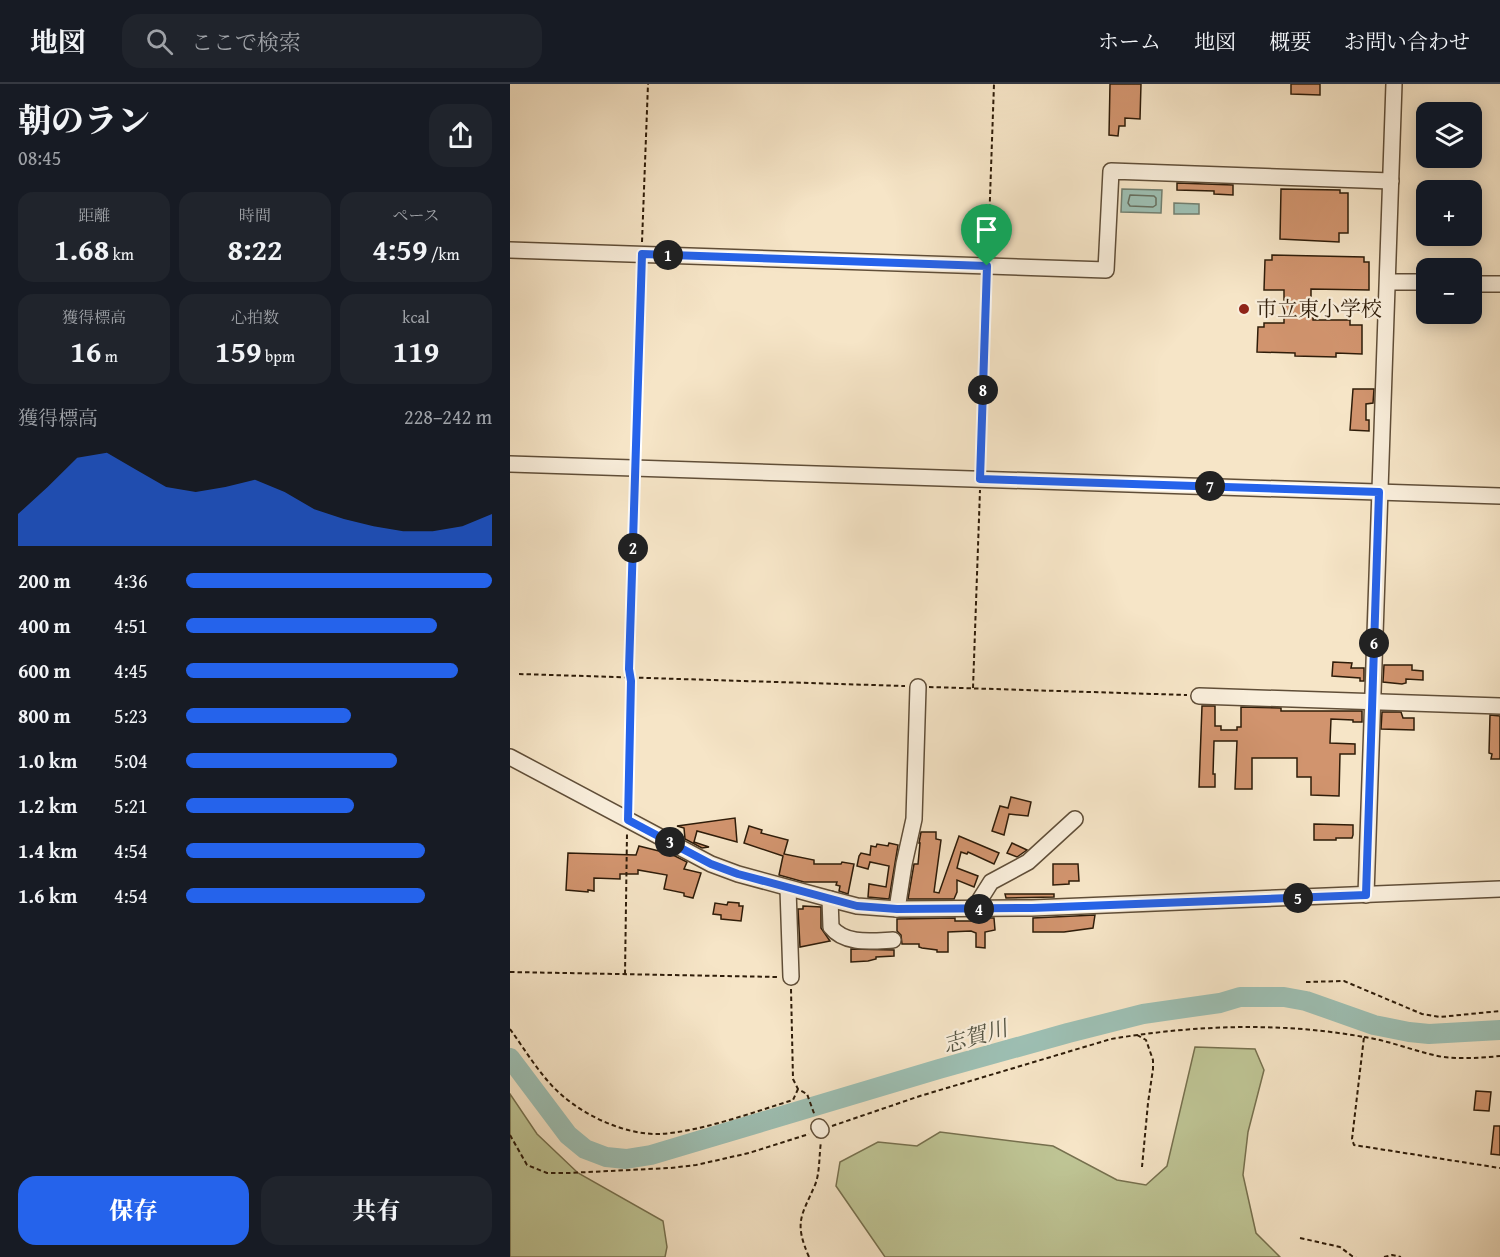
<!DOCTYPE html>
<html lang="ja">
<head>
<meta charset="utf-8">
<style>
	body { margin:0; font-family:"Gentium Book Plus","Noto Serif JP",serif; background:#20242c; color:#f1f3f6; height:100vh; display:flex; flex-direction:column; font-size:22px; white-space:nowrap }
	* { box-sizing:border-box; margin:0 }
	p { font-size:20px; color:#9ea1a6 }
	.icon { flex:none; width:33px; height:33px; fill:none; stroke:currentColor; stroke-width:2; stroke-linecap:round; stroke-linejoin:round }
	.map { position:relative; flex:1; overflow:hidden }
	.panel { display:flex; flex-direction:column; background:#171b24; width:510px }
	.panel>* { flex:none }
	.fabs { position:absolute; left:906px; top:18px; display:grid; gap:12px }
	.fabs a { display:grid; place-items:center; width:66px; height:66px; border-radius:12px; background:#171b24; box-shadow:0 3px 15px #0003; font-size:30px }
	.pin { position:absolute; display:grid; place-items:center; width:51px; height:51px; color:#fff; margin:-62px -26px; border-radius:50% 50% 50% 0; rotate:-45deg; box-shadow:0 0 6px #0007 }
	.pin .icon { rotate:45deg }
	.km { position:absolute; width:30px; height:30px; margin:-15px; border-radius:50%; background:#222; color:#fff; font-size:16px; line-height:30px; text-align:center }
	.round { display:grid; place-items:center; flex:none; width:63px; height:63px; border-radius:18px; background:#20242c }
	.head { display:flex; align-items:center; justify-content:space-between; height:102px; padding:0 18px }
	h1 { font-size:33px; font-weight:800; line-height:45px }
	.stats { display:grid; grid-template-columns:repeat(3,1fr); gap:9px; height:102px; padding:6px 18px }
	.stats div { display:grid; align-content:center; border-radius:15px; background:#20242c; text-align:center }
	.stats b { font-size:30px; font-weight:800 }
	.stats small { font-size:16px; font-weight:400 }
	.stats p { font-size:16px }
	.chart { height:168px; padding:12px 18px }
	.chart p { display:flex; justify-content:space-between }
	.chart svg { width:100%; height:108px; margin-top:6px; fill:#2563eb; opacity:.7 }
	.primary-button { display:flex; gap:12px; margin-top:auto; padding:12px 18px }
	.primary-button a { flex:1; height:69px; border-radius:18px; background:#2563eb; color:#fff; font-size:24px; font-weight:800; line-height:69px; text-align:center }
	.primary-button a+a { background:#20242c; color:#f1f3f6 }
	ul { padding:0 18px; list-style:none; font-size:20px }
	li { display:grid; grid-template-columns:96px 72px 1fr; align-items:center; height:45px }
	li i { height:15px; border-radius:8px; background:#2563eb }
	header { display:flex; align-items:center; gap:36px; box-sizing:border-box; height:84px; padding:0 30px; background:#171b24; border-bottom:2px solid #363941 }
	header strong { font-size:28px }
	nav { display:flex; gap:33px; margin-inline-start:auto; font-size:21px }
	.search { width:420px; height:54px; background:#20242c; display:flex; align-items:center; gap:15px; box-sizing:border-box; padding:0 21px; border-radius:18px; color:#9ea1a6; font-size:22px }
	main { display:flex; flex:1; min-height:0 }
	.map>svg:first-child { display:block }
	.green { fill:#bec494; stroke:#76704e; stroke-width:1.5 }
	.water { fill:#9dbfb3; stroke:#717e6f; stroke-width:1.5 }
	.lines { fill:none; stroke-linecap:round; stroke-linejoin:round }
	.shore { stroke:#666e5e; stroke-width:1.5 }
	.river { stroke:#9dbfb3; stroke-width:20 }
	.building { fill:#d1946e; stroke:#2e1c09; stroke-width:1.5 }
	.minor-casing { stroke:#604e38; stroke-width:18 }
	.path { stroke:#2e1c09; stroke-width:2; stroke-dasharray:4.5 3; stroke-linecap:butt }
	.minor { stroke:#f9eedb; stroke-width:15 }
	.route-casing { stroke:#fff; stroke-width:12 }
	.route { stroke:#2563eb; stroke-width:8 }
	.poi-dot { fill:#8f2418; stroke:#f9eedb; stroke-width:2 }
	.labels { text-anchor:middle; stroke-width:4.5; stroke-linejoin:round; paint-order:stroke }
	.poi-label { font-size:21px; fill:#2e1c09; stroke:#f9eedb; text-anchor:start }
	.water-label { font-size:22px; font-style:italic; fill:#554; stroke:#f9eedb }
</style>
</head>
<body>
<header>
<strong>地図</strong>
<div class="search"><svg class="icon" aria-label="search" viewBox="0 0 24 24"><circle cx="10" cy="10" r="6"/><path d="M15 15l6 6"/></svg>ここで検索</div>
<nav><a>ホーム</a><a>地図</a><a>概要</a><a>お問い合わせ</a></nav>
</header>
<main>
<section class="panel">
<div class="head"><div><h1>朝のラン</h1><p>08:45</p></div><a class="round"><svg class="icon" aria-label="share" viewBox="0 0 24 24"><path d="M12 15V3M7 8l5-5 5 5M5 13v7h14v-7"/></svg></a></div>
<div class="stats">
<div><p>距離</p><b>1.68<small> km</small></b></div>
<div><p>時間</p><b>8:22</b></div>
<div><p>ペース</p><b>4:59<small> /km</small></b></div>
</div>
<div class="stats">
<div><p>獲得標高</p><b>16<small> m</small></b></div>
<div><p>心拍数</p><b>159<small> bpm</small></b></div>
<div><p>kcal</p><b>119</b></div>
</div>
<div class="chart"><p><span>獲得標高</span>228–242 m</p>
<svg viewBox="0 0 160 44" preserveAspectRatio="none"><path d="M0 44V31L10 20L20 8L30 6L40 13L50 20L60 22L70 20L80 17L90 22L100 29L110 33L120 36L130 38L140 38L150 36L160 31V44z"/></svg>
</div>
<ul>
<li><b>200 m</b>4:36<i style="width:100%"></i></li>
<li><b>400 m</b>4:51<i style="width:82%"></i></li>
<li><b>600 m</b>4:45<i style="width:89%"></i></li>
<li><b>800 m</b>5:23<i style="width:54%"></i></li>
<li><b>1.0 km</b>5:04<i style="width:69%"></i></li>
<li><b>1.2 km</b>5:21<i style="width:55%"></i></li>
<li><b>1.4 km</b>4:54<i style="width:78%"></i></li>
<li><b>1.6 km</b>4:54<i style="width:78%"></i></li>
</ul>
<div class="primary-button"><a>保存</a><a>共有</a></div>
</section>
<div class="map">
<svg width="990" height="1173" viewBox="0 0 990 1173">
	<rect width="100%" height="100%" fill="#f6e5c7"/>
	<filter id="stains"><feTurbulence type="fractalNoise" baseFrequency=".00333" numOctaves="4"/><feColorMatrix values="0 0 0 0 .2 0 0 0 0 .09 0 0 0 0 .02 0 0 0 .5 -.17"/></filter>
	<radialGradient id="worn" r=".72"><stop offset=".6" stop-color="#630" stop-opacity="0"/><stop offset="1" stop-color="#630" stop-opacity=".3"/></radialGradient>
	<g class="green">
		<polygon points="685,963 745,965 754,986 738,1048 733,1091 746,1149 770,1173 375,1173 326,1102 330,1078 368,1058 407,1062 430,1048 543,1062 607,1096 636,1101 657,1082"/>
		<polygon points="0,1010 27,1050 68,1089 153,1137 157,1163 155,1173 0,1173"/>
	</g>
	<g class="water">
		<polygon points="612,105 652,106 651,129 611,128"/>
		<polygon points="664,119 689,120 689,130 664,130"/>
	</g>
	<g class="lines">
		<polygon class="shore" points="620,111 644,112 646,114 646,121 643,123 620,122 618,119"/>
		<polyline class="river" points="0,974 58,1051 75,1065 96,1073 116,1075 141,1071 429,985 558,949 633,930 710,919 730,913 774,913 796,917 864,941 899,948 919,950 990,946"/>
	</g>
	<g class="building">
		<polygon points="600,0 631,0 630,35 615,34 615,42 609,42 608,52 599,51"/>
		<polygon points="781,0 810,0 810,11 781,10"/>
		<polygon points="667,99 723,101 723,111 704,110 704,107 667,106"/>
		<polygon points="771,105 830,106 830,109 838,109 838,149 829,149 829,158 770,155"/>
		<polygon points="762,171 854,173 854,178 859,178 859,206 801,205 801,231 803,231 803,236 840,236 840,241 852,241 852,270 826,269 826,273 785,272 785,269 747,268 748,243 754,243 754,239 774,239 774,206 754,206 755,176 762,176"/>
		<polygon points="843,305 864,305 863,319 856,320 856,336 859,336 859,347 840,346"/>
		<polygon points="823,578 842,579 841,584 854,584 854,597 850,597 850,594 822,592"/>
		<polygon points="874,581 902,581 902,586 913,587 913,596 896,595 896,599 892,600 873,598"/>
		<polygon points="692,622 705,622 705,642 711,642 711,646 727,646 727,643 731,643 731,623 771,624 771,627 852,627 852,638 843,638 843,636 821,635 820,659 845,660 845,670 830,670 829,712 801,711 801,693 787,693 787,674 742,674 742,705 725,705 727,657 704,657 703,690 705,690 705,703 689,703"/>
		<polygon points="872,628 891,628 893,634 904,634 904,646 871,645"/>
		<polygon points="980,631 990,632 990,675 981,675 982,670 979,669"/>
		<polygon points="501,713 521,718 518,732 499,730 494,751 482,747 490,722 498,724"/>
		<polygon points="225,734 227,758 187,747 184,758 199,763 192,764 175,755 174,744 167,742"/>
		<polygon points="804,740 843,741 843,751 842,754 826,754 826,756 804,756"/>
		<polygon points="239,742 252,746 251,749 278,756 274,770 304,776 304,780 331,780 332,778 344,780 338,810 329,807 330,802 326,801 327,798 294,798 269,791 273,772 234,759"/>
		<polygon points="411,748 426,748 426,755 431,756 424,808 429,809 449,752 489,769 484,780 458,768 457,770 451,768 447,784 468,792 464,803 447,796 447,808 444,815 398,815 404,780 408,780 410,759 409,759"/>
		<polygon points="379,759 388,761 379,815 358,813 359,800 376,803 379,782 360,778 358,785 347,782 349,772 351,769 360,771 361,762 366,763 367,760 378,762"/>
		<polygon points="502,759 517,766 507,773 497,769"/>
		<polygon points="129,762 161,770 177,778 174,785 191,789 183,814 174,812 174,809 154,805 157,791 128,786 128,790 110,790 110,795 84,794 84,807 78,806 78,808 56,806 58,769 126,771"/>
		<polygon points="543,780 568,780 569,797 559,797 559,800 543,801"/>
		<polygon points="495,810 544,810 544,813 496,814"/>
		<polygon points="218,818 229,819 229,822 233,822 231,837 211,835 211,831 203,830 205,819 217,821"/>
		<polygon points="293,822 311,823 311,844 320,857 290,863 288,825 293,825"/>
		<polygon points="585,831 583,844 554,848 523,848 523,834"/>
		<polygon points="445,834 445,837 461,837 461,834 484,834 485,846 475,848 475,864 466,863 466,849 461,847 438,848 438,868 427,868 427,866 412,864 409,863 409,860 392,860 391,851 387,847 387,835"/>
		<polygon points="341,865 384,866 384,872 366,873 366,875 358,877 341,878"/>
		<polygon points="966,1007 981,1008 979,1027 964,1026"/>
		<polygon points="984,1042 990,1042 990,1071 981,1070"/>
	</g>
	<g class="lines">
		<defs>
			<g id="minor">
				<polyline points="0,166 596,186 601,87 881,97"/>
				<polyline points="879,198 916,198"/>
				<polyline points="962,200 990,200"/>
				<polyline points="0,380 990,412"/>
				<polyline points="689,612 990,622"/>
				<polyline points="0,673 201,780 228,790 320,815 347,822 387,825 522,824 990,805"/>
				<polyline points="278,805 281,893"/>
				<path d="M856 811C865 541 875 270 884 0"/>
				<path d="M320 815 321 843C335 861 362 857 383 856"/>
				<polyline points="387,825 394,780 404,735 408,603"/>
				<polyline points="464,825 481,798 518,778 565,735"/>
				<polyline points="309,1043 311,1046"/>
			</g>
		</defs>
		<use href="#minor" class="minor-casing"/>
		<g class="path">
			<polyline points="132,158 138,0"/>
			<polyline points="478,170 484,0"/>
			<polyline points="126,371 131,182"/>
			<polyline points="471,383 477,193"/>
			<polyline points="9,590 395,602"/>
			<polyline points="419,603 677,611"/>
			<polyline points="463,604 470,406"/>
			<polyline points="118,722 121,597 119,585 125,395"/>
			<polyline points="0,888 268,893"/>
			<polyline points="115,890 117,749"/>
			<polyline points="796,898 834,897 912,930 930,933 990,927"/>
			<polyline points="281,905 283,995 288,1005 297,1010 305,1032"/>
			<path d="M0 945C16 967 32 995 54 1013 79 1034 117 1051 150 1050 189 1048 244 1028 283 1016L288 1005"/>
			<polyline points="627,951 636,956 643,976 643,985 638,1019 632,1083"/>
			<path d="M854 953C881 957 906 968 933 973 952 975 971 974 990 972"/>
			<path d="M322 1042 410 1012 601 955C685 941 771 938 854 953L842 1055 844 1061 990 1084"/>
			<polyline points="0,1051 17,1081 37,1089 58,1089 160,1084 186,1081 239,1069 299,1050"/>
			<polyline points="790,1154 830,1163 842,1172 846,1173"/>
			<path d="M299 1173C284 1138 291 1133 305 1101 310 1089 309 1071 311 1058"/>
			<polyline points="874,1173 882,1171 891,1173"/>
		</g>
		<use href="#minor" class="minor"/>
	</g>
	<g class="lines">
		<defs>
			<polygon id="route" points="132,170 477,182 470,395 869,408 856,811 522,824 387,825 347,822 228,790 201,780 118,736 121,597 119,585"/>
		</defs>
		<use href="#route" class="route-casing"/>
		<use href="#route" class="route"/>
	</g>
	<circle class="poi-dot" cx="734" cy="225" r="6"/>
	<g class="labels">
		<g class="poi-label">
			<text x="746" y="232">市立東小学校</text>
		</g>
		<g class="water-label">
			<text transform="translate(465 952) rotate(-16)" y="8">志賀川</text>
		</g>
	</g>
	<rect width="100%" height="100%" filter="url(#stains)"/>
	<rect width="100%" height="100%" fill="url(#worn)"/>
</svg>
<div class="fabs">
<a><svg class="icon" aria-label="layers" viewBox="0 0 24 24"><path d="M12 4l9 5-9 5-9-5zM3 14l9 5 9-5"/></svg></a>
<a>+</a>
<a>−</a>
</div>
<div class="pin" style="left:477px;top:182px;background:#1e9e55"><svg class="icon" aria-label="arrive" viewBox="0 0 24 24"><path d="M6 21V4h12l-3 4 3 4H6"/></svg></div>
<b class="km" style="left:158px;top:171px">1</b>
<b class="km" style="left:123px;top:464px">2</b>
<b class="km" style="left:160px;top:758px">3</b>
<b class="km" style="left:469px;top:825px">4</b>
<b class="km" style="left:788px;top:814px">5</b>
<b class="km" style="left:864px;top:559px">6</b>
<b class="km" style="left:700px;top:402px">7</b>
<b class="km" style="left:473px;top:306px">8</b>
</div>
</main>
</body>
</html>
